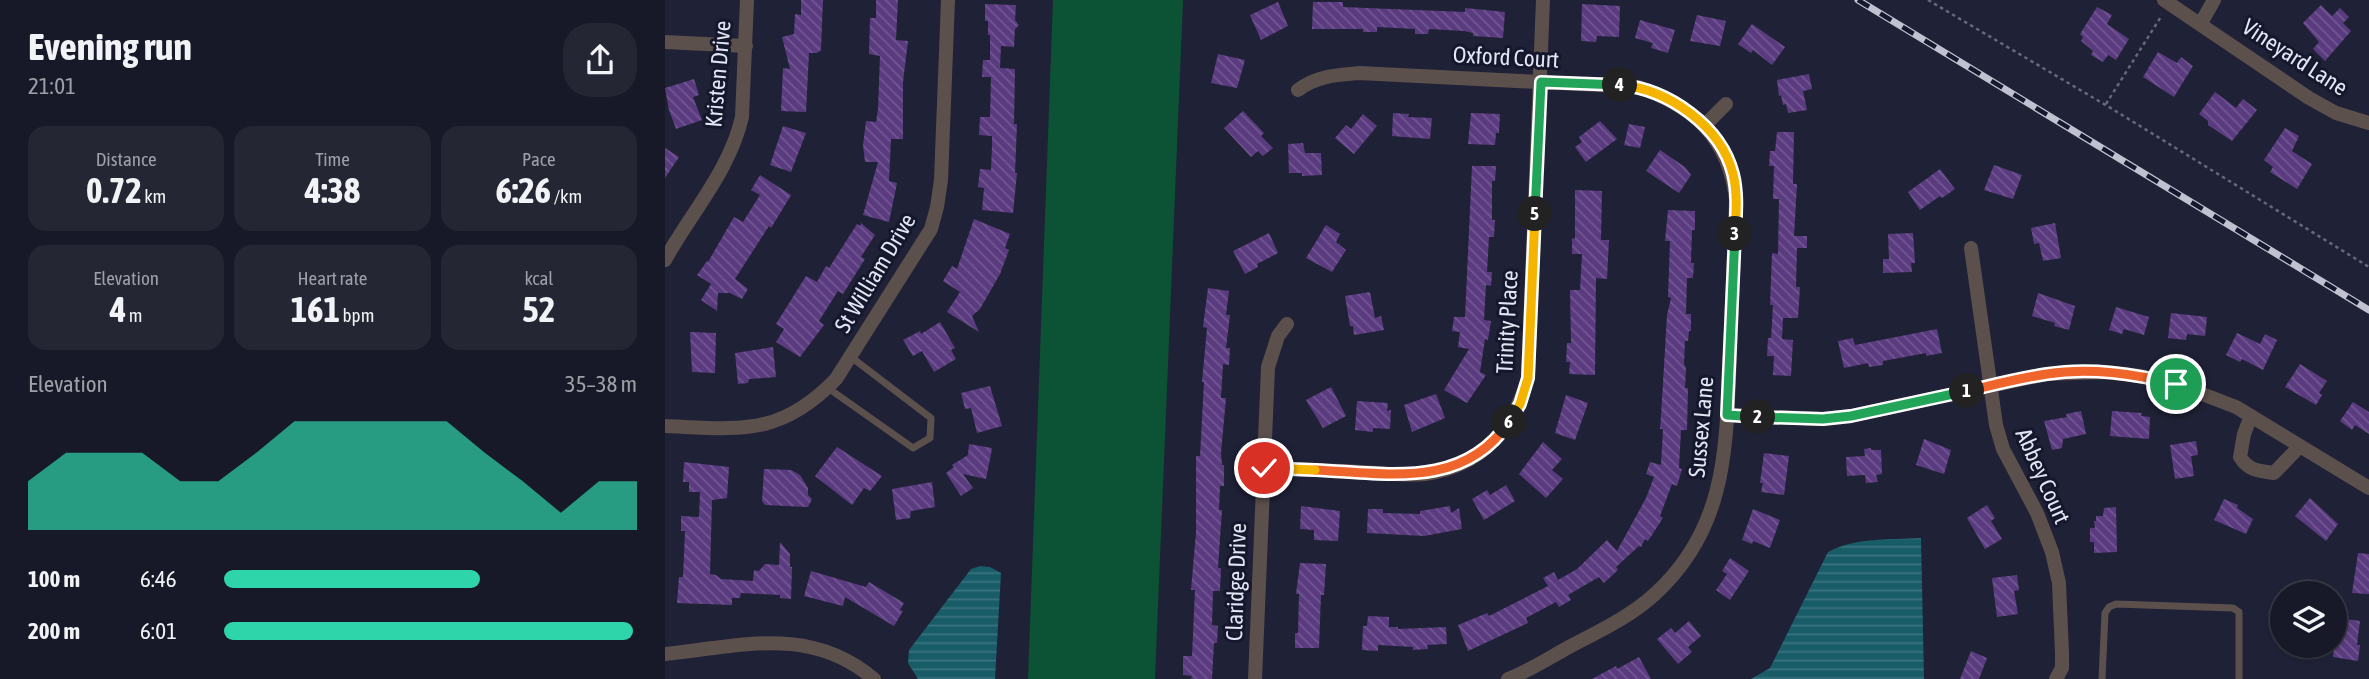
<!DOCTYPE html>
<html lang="en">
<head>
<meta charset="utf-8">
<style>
	body { margin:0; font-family:"Asap Condensed",sans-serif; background:#242634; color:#f1f3f6; height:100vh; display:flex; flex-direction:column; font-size:26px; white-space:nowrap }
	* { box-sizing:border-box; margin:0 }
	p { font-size:23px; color:#9ea0a8 }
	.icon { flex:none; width:38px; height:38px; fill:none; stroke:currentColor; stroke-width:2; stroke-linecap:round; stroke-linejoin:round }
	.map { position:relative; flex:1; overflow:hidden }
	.details { display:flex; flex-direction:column; background:#171928; width:665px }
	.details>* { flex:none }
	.fabs { position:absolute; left:1605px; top:581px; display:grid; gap:14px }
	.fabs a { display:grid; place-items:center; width:77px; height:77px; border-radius:50%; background:#171928; box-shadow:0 2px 5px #0004,0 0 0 2px #363845; font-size:35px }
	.pin { position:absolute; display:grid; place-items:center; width:60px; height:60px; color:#fff; margin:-30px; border:4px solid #fff; border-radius:50%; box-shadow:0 2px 7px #0007 }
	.km { position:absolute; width:35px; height:35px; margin:-18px; border-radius:50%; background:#222; color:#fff; font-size:19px; line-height:35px; text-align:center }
	.round { display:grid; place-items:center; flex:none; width:74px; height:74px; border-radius:28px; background:#242634 }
	.summary { display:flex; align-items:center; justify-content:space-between; height:119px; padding:0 28px }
	h1 { font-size:38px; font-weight:700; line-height:52px }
	.metrics { display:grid; grid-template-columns:repeat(3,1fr); gap:10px; height:119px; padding:7px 28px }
	.metrics div { display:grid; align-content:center; border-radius:18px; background:#242634; text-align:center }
	.metrics b { font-size:35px; font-weight:700 }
	.metrics small { font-size:19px; font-weight:400 }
	.metrics p { font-size:19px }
	.chart { height:196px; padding:14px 28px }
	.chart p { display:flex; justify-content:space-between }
	.chart svg { width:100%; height:126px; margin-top:7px; fill:#2ed4aa; opacity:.7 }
	ul { padding:0 28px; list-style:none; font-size:23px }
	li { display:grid; grid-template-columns:112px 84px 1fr; align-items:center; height:52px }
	li i { height:18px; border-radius:9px; background:#2ed4aa }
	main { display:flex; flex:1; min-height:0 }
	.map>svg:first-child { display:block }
	.green { fill:#0c5335 }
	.water { fill:url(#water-rules) }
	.building { fill:url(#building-back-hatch) }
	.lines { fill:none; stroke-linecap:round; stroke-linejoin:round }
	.path { stroke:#66687b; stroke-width:2.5; stroke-dasharray:3.5 3.5; stroke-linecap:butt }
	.lane { stroke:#5c504d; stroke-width:7 }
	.street { stroke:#5c504d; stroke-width:14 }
	.rail-casing { stroke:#c0c2d2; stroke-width:7 }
	.rail { stroke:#15182c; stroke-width:4.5; stroke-dasharray:13; stroke-linecap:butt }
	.split-1-casing { stroke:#fff; stroke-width:14 }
	.split-2-casing { stroke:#fff; stroke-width:14 }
	.split-3-casing { stroke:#fff; stroke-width:14 }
	.split-4-casing { stroke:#fff; stroke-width:14 }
	.split-5-casing { stroke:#fff; stroke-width:14 }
	.split-6-casing { stroke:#fff; stroke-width:14 }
	.split-7-casing { stroke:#fff; stroke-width:14 }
	.split-8-casing { stroke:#fff; stroke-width:14 }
	.split-1 { stroke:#f0652b; stroke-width:9 }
	.split-2 { stroke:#22a559; stroke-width:9 }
	.split-3 { stroke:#22a559; stroke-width:9 }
	.split-4 { stroke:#f5b400; stroke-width:9 }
	.split-5 { stroke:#22a559; stroke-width:9 }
	.split-6 { stroke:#f5b400; stroke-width:9 }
	.split-7 { stroke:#f0652b; stroke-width:9 }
	.split-8 { stroke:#f5b400; stroke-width:9 }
	.labels { text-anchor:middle; stroke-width:6; stroke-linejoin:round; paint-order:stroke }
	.street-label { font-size:23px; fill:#e3e5f4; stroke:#15182c }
</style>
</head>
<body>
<main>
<section class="details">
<div class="summary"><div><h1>Evening run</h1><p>21:01</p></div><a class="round"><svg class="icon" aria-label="share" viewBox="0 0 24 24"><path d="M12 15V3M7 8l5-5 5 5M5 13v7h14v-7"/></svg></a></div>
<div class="metrics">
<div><p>Distance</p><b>0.72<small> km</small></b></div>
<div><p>Time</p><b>4:38</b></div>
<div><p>Pace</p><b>6:26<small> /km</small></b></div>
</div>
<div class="metrics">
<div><p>Elevation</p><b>4<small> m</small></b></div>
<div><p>Heart rate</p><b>161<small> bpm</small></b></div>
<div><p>kcal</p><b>52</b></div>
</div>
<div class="chart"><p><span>Elevation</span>35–38 m</p>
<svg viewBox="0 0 160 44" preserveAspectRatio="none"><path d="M0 44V27L10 17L20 17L30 17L40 27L50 27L60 17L70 6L80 6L90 6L100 6L110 6L120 17L130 27L140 38L150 27L160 27V44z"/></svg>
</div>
<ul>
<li><b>100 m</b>6:46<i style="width:62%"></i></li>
<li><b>200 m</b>6:01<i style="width:99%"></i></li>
</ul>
</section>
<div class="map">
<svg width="1704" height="679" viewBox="0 0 1704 679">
	<defs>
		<pattern id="water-rules" width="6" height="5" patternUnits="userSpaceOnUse" patternTransform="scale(1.75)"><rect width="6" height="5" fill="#185c68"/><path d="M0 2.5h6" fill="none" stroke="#39737e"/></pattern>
		<pattern id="building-back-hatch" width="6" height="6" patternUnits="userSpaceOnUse" patternTransform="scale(1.75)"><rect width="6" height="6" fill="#5a3b7f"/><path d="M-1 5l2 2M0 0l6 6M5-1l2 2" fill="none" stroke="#725792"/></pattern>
	</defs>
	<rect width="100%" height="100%" fill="#1f2136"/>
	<polygon class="green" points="388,0 518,0 490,679 363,679"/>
	<g class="water">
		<path d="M1256 538 1259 679H1086L1105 668 1163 552C1191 537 1225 540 1256 538Z"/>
		<polygon points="315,566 325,567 336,573 330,679 253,679 243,663 244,650 306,569"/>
	</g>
	<g class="building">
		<polygon points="136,0 158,0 156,50 152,53 144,53 141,112 116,111 118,68 125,69 117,37 129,34 130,14 136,15"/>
		<polygon points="211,0 233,0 231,40 243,41 238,82 238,139 226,139 224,181 232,183 224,222 198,215 213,162 200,162 198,145 201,121 211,122 213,109 215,56 204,54 205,18 211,18"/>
		<polygon points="613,2 623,26 596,40 585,15"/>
		<polygon points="648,2 678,2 678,7 800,12 800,8 840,12 838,38 808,36 808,33 799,31 764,29 763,34 750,34 750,29 712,27 712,32 698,32 698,29 647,29"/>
		<polygon points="320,4 351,5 350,20 354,25 350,29 349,47 336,46 335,68 350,69 349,124 352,124 350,173 352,173 348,213 317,210 319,188 313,187 315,169 326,170 327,146 327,136 314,135 315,117 325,117 326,77 317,77 318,60 325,60 325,35 323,35 323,21 320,21"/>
		<polygon points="917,4 955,6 954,37 932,36 931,42 916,41"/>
		<polygon points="1656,5 1667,16 1675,8 1684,17 1678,23 1686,31 1660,61 1648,49 1654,42 1638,23"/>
		<polygon points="1432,7 1447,15 1442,24 1464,39 1451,60 1443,55 1438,62 1426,55 1428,51 1416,41 1418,37 1415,34"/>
		<polygon points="1032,15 1061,21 1055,46 1025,41"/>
		<polygon points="975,20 1010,30 1003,53 986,48 988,43 970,38"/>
		<polygon points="1087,24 1120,47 1107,65 1088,50 1086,53 1073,44"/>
		<polygon points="1493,52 1512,63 1516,57 1528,66 1509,97 1478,77"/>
		<polygon points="553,54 580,60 572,88 546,83"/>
		<polygon points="1144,74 1147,89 1138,91 1142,110 1123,113 1121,104 1118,105 1116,95 1114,96 1112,80"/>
		<polygon points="29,79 34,95 28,97 37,120 11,129 4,110 0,88"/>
		<polygon points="1550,92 1571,108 1578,99 1592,110 1567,141 1543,125 1543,121 1534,114"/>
		<polygon points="578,111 599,133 596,136 608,148 598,156 593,151 586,157 559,128"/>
		<polygon points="728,113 744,114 743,117 767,118 765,139 727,136"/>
		<polygon points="806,113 835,114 834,133 831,133 830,145 803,144"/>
		<polygon points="698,114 712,126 689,154 670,138 681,125 686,129"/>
		<polygon points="935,121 952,139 921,162 910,147 917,142 914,137"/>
		<polygon points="964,124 980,127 975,148 959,145"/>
		<polygon points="118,126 141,133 126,172 105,165"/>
		<polygon points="1620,128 1634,136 1627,151 1647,164 1632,189 1605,172 1608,167 1599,160"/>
		<polygon points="1112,132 1129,132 1128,184 1132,184 1129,236 1142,236 1142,248 1132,248 1131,287 1135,287 1133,318 1118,318 1117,339 1128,340 1126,376 1108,375 1109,356 1102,356 1103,338 1106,338 1108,305 1105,305 1107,253 1113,254 1114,199 1108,199 1109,166 1104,166 1105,151 1110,151"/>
		<polygon points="638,143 640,153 656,153 657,175 637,176 637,173 624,173 623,144"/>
		<polygon points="0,148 14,157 0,178"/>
		<polygon points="995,150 1020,167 1026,175 1014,193 981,171"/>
		<polygon points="1329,165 1357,175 1348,199 1319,190"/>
		<polygon points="807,166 831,166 830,181 827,181 827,220 830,220 829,237 824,237 822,272 827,272 826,286 821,285 819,320 826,321 823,340 820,339 815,372 821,375 802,403 779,390 804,349 793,347 795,332 787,331 789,317 800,317"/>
		<polygon points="1275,169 1290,189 1277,198 1275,196 1255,210 1243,192"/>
		<polygon points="95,175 126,195 125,197 106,228 104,226 70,279 83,289 77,299 65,293 53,293 52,311 36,300 46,284 32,275 42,261 43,262 69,217 78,222 95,195 86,190"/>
		<polygon points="910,190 937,191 936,240 944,240 942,279 931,278 930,375 904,374 905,362 901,362 902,343 906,343 905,290 915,290 917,254 907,254 907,238 910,239"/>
		<polygon points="1003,210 1030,211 1030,230 1027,230 1026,263 1029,263 1028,278 1022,278 1021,314 1026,314 1026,331 1024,331 1023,341 1020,341 1019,364 1021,368 1020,388 1023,388 1022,430 1016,430 1014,468 1017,469 1012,486 1007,484 995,516 998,518 983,541 980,539 976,547 974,546 951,567 953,570 939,583 934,577 903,595 906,600 894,607 891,602 861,618 863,623 803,651 793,625 822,613 824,616 883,586 878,578 889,572 893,580 912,569 942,540 952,551 981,498 989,477 981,474 985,462 996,465 998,429 995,429 996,416 1002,315 1006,298 1003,297 1005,241 1000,241"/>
		<polygon points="309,219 345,234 340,248 344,250 335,274 315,309 307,316 314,332 282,312 295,292 278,281 287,266 292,269"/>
		<polygon points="196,223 210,235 196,257 200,259 178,294 173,291 154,321 159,325 135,357 111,342 119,329 111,324 141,276 152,282 161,266 164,268 192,224 195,226"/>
		<polygon points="1390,223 1396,258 1378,261 1374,243 1369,244 1366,228"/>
		<polygon points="661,225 675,234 671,242 681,250 667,272 641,258"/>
		<polygon points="604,233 613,253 592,264 593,267 580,274 568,251"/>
		<polygon points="1248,233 1250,263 1246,263 1247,272 1218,273 1218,259 1224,259 1223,234"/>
		<polygon points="543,288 564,291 561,315 565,315 561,348 565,348 564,365 558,364 556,398 561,398 556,453 557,465 559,465 559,486 555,486 554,510 557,510 553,568 556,568 555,591 548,591 547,625 553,626 552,643 549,643 547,679 526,679 527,676 518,675 518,656 527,656 530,590 526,590 531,532 531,456 535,456 539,382 537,382 542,328 538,327"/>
		<polygon points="705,292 710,318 716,316 719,330 689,335 688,326 685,326 680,296"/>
		<polygon points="1373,293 1410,306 1404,330 1389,326 1390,323 1367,316"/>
		<polygon points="1451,307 1484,317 1479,335 1459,329 1457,334 1444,330"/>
		<polygon points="1506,313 1542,317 1540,336 1522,334 1521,340 1503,338"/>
		<polygon points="275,322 290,348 286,350 291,359 269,372 257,351 248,356 238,340 255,331 256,334"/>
		<polygon points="1272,329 1277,353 1261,356 1261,353 1218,361 1218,365 1204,367 1203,363 1179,368 1173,341 1188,338 1190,345"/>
		<polygon points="25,332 51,333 50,373 27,372"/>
		<polygon points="1572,333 1595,344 1600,334 1612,340 1598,370 1577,359 1575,362 1561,355"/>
		<polygon points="108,347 111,377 84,379 83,383 73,384 70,353"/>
		<polygon points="1635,364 1662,381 1654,393 1657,395 1651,405 1620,387"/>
		<polygon points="325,386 337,426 312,433 306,408 300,409 296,393"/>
		<polygon points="666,387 681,416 658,428 641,400"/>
		<polygon points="771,394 780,418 747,432 739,405"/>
		<polygon points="901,395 923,403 910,440 890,433"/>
		<polygon points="692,401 723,403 722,411 726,410 725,429 708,428 708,432 690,430"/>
		<polygon points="1688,402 1704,412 1704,434 1690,425 1687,430 1675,421"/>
		<polygon points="1416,411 1421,434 1398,439 1397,448 1387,450 1379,421 1402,417 1401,414"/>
		<polygon points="1447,411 1477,413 1476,416 1485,417 1484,439 1445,436"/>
		<polygon points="1259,439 1286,450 1279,474 1251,465"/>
		<polygon points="1531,441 1533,455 1526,456 1529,476 1510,479 1505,445"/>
		<polygon points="878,442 897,459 887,470 898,479 881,498 854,474"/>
		<polygon points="304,444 327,448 326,454 321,479 298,474 308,488 296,496 281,473 289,467 287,465 303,455"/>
		<polygon points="172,447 217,476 205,491 199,488 187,505 150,476"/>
		<polygon points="1206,448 1206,450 1216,450 1217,474 1211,475 1213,482 1201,483 1200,475 1182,476 1181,457 1200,456 1199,449"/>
		<polygon points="1099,453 1124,456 1119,495 1096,492 1098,483 1095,483"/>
		<polygon points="19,462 64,467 62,498 47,500 45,574 51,575 56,579 88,581 89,570 94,571 100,564 114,565 115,542 125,554 125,567 127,567 126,599 115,598 115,595 76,593 75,598 67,598 67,605 12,603 14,577 18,577 20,531 16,531 16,516 34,517 35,492 24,492 24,482 18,482"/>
		<polygon points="99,469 126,470 135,475 143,488 143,495 147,499 143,507 100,505 97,501"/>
		<polygon points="267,482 270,507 246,511 245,518 231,520 227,489"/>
		<polygon points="841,485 850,501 819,520 807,499 822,490 825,495"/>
		<polygon points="1645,498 1673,524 1661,541 1630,516"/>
		<polygon points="1559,499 1573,505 1572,508 1588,519 1581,534 1549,520"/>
		<polygon points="1322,505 1330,518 1326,521 1337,539 1320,549 1302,518"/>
		<polygon points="636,506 675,511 673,541 649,540 649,530 635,529"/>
		<polygon points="785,506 786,513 794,508 797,529 759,536 702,533 703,509 718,509 718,513 755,514 755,511"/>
		<polygon points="1451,507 1452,552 1429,553 1429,542 1425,542 1425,528 1430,528 1429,521 1431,521 1431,516 1438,516 1439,508"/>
		<polygon points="1088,509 1115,520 1105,548 1088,541 1087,544 1077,540"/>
		<polygon points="1693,553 1704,554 1704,594 1687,593"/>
		<polygon points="1065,558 1084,571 1065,600 1051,590 1062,574 1057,571"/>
		<polygon points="635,563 661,564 659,595 656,595 654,648 630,648 630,633 633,633 634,594 631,594"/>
		<polygon points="146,571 201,587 204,582 239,603 235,610 238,611 229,626 180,597 178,606 139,596"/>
		<polygon points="1352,575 1354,590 1349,591 1353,614 1332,617 1327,578"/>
		<polygon points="703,616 724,617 724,627 733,627 733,629 781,627 782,644 762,645 763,649 748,650 748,647 713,645 713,651 697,650 698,626 702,626"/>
		<polygon points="1673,618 1695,621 1692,645 1695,645 1693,661 1668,657 1670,626 1672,626"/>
		<polygon points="1024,621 1036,636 1023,647 1027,652 1013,664 992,639 1006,628 1010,633"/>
		<polygon points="1306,651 1322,658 1314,679 1295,679"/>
		<polygon points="974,657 986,679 927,679 951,666 952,669"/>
	</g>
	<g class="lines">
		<g class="path">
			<polyline points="1263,0 1449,110 1704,267"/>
			<polyline points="1441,104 1497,15"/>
		</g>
		<g class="lane">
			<polyline points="163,388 248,448 265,438 266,418 186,357"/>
			<polyline points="1437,679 1440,613 1444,607 1451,604 1568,608 1574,612 1574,679"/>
		</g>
		<g class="street">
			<polyline points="1499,0 1644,98 1671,113 1704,123"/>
			<polyline points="1536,23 1549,0"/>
			<polyline points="0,42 81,46"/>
			<path d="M633 90C651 76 672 75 694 73L973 87C1030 106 1064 139 1071 200 1069 252 1067 303 1065 354 1061 446 1063 527 990 594 965 617 934 631 904 647 884 658 864 671 843 679"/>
			<polyline points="1039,126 1061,104"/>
			<polyline points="1306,248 1331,425 1338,449 1372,513 1387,552 1394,583 1397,653 1397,668 1391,679"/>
			<path d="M0 260C26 213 65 170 77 117L82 0"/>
			<polyline points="1062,415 1158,419 1186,416 1381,374 1439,372 1475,376 1511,384 1571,407 1704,488"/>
			<path d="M1586 416 1579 434 1575 457C1584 471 1594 471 1609 473L1635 446"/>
			<path d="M0 426C75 429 115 437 171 379L266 229 272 207 276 180 283 0"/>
			<path d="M599 468C631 469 663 470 696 472 716 473 739 476 760 474 816 466 848 430 863 378L878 0"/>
			<path d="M0 654C77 646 145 625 209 679"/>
			<polyline points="590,679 603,367 613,336 622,324"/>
		</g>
		<defs>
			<polyline id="rail" points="1193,0 1704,310"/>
		</defs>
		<use href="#rail" class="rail-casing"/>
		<use href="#rail" class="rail"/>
	</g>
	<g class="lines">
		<defs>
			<path id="split-1" d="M1302 391C1328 385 1355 378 1382 374 1425 367 1469 374 1511 384"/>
			<polyline id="split-2" points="1093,417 1158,419 1186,416 1302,391"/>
			<polyline id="split-3" points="1070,234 1062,415 1093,417"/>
			<path id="split-4" d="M955 85C1003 89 1056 126 1068 174 1073 194 1071 214 1070 234"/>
			<polyline id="split-5" points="870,214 876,82 955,85"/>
			<polyline id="split-6" points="844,422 855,404 863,378 870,214"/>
			<path id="split-7" d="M650 470C721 473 798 490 844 422"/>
			<polyline id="split-8" points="599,468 650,470"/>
		</defs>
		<use href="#split-1" class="split-1-casing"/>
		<use href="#split-2" class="split-2-casing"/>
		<use href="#split-3" class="split-3-casing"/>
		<use href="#split-4" class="split-4-casing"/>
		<use href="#split-5" class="split-5-casing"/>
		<use href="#split-6" class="split-6-casing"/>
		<use href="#split-7" class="split-7-casing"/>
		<use href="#split-8" class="split-8-casing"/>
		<use href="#split-1" class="split-1"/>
		<use href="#split-2" class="split-2"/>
		<use href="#split-3" class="split-3"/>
		<use href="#split-4" class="split-4"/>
		<use href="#split-5" class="split-5"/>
		<use href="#split-6" class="split-6"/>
		<use href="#split-7" class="split-7"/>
		<use href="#split-8" class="split-8"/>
	</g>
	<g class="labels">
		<g class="street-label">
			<text transform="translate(841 57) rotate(3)" y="8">Oxford Court</text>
			<text transform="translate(1630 57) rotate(33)" y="8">Vineyard Lane</text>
			<text transform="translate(53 74) rotate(-85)" y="8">Kristen Drive</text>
			<text transform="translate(210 273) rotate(-59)" y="8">St William Drive</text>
			<text transform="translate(842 322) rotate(-87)" y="8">Trinity Place</text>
			<text transform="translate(1036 427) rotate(-85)" y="8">Sussex Lane</text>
			<text transform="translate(1378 476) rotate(66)" y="8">Abbey Court</text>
			<text transform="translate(571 582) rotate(-88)" y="8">Claridge Drive</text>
		</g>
	</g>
</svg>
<div class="fabs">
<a><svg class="icon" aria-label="layers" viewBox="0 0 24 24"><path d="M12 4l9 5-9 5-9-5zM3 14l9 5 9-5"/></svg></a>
</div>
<div class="pin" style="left:1511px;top:384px;background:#1e9e55"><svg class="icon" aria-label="arrive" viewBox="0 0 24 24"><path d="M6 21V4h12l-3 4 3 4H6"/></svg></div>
<div class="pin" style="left:599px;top:468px;background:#d93025"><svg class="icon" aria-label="check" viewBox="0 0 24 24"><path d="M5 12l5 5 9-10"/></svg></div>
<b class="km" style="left:1302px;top:391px">1</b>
<b class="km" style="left:1093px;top:417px">2</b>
<b class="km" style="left:1070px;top:234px">3</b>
<b class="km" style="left:955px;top:85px">4</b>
<b class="km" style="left:870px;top:214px">5</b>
<b class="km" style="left:844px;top:422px">6</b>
</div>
</main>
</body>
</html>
